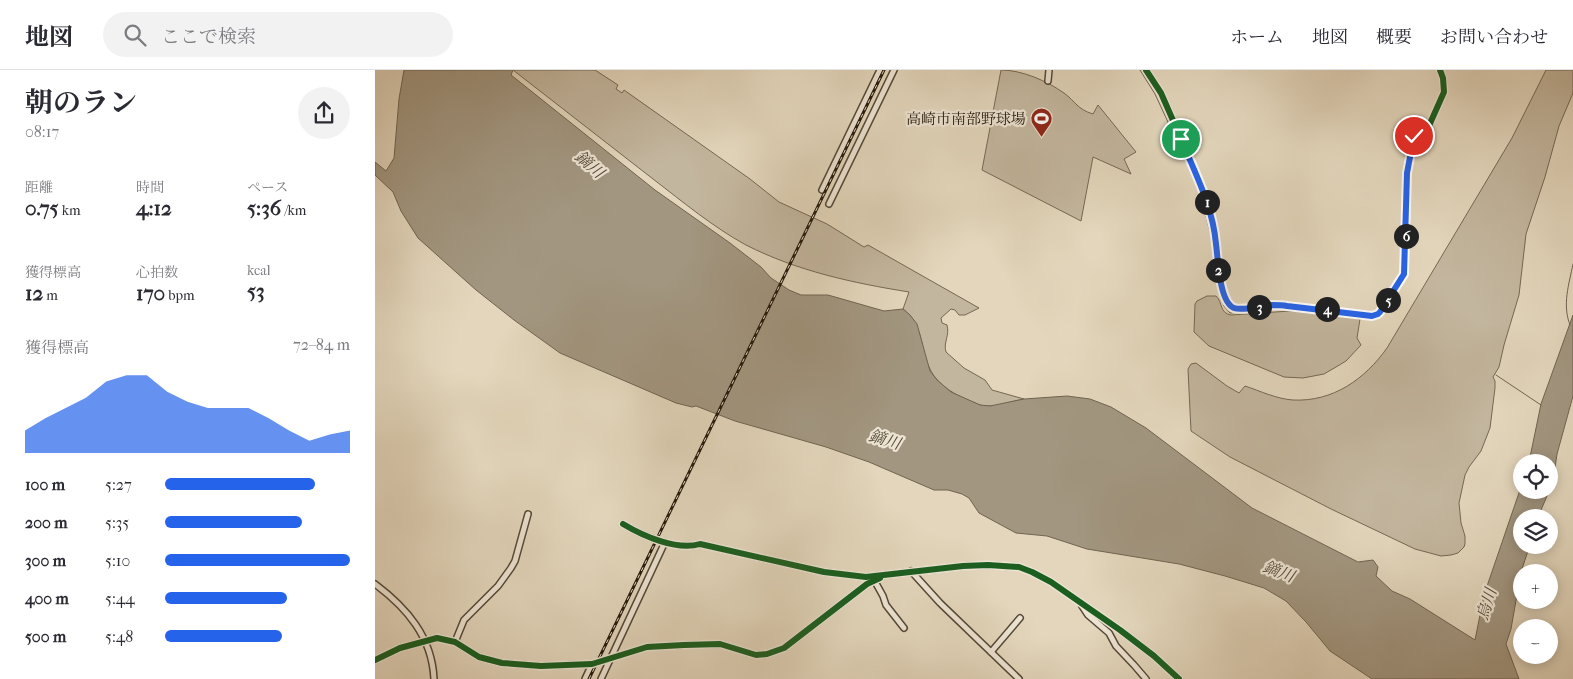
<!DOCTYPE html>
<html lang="ja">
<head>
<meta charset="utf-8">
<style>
	body { margin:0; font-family:"IM FELL French Canon","Noto Serif JP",serif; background:#f2f2f3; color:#2b2b33; height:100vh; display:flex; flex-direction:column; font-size:19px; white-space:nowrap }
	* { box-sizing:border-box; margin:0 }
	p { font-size:16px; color:#7c7c81 }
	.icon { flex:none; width:28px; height:28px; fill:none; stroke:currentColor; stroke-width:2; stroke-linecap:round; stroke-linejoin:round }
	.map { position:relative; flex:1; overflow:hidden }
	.side { display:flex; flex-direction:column; background:#fff; width:375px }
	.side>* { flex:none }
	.fabs { position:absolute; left:1138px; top:384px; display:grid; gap:10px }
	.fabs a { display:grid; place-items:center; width:45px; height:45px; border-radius:50%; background:#fff; box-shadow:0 2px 12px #0003; font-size:25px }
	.pin { position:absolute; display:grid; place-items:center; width:42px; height:42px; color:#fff; margin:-21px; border:2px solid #fff; border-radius:50%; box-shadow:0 1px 5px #0007 }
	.km { position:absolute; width:25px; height:25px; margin:-12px; border-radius:50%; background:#222; color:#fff; font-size:14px; line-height:25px; text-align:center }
	.round { display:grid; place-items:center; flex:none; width:52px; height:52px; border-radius:26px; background:#f2f2f3 }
	.summary { display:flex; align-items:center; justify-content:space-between; height:85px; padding:0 25px }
	h1 { font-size:28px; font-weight:700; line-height:38px }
	.metrics { display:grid; grid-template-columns:repeat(3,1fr); gap:8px; height:85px; padding:5px 25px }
	.metrics div { display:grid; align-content:center }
	.metrics b { font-size:21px; font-weight:700 }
	.metrics small { font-size:14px; font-weight:400 }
	.metrics p { font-size:14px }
	.chart { height:140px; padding:10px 25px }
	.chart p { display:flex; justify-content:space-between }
	.chart svg { width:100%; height:90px; margin-top:5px; fill:#2563eb; opacity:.7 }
	ul { padding:0 25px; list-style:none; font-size:16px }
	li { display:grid; grid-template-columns:80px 60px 1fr; align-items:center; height:38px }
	li i { height:12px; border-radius:6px; background:#2563eb }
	header { display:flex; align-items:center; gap:30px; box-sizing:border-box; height:70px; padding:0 25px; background:#fff; border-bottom:1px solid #e1e1e2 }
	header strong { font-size:24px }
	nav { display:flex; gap:28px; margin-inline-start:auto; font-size:18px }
	.search { width:350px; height:45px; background:#f2f2f3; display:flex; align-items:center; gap:12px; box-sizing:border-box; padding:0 18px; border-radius:28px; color:#7c7c81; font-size:19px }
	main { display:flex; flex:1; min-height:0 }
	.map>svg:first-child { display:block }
	.green { fill:#c3b69e; stroke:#746854 }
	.water { fill:#a29680; stroke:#706451 }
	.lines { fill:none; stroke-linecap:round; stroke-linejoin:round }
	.stream { stroke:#706451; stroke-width:1 }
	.minor-casing { stroke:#544937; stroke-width:8 }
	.minor { stroke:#ede4d3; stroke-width:5 }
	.rail-casing { stroke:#251a0b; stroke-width:3 }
	.rail { stroke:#ede4d3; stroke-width:1; stroke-dasharray:4; stroke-linecap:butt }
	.cycleway-casing { stroke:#ede4d3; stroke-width:9 }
	.cycleway { stroke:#1b5e20; stroke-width:6 }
	.route-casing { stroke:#fff; stroke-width:10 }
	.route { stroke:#2563eb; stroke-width:6 }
	.labels { text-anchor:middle; stroke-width:4.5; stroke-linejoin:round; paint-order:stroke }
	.poi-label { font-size:15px; fill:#251a0b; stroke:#ede4d3; text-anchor:end }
	.water-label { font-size:16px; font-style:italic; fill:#574c3a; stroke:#ede4d3 }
</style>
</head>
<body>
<header>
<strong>地図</strong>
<div class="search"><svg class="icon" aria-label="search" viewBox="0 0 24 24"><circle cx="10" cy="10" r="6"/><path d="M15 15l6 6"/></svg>ここで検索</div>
<nav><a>ホーム</a><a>地図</a><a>概要</a><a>お問い合わせ</a></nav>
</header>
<main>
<section class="side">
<div class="summary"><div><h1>朝のラン</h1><p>08:17</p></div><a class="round"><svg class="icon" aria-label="share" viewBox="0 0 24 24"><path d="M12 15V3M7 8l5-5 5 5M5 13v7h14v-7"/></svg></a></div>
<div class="metrics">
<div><p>距離</p><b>0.75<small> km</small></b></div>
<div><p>時間</p><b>4:12</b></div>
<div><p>ペース</p><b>5:36<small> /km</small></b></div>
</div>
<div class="metrics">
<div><p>獲得標高</p><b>12<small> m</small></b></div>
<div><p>心拍数</p><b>170<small> bpm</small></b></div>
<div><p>kcal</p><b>53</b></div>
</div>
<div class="chart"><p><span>獲得標高</span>72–84 m</p>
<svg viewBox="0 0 160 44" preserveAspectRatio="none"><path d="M0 44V33L10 27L20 22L30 17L40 9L50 6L60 6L70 14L80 19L90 22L100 22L110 22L120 27L130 33L140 38L150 35L160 33V44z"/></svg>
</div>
<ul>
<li><b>100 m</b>5:27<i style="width:81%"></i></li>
<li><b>200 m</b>5:35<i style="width:74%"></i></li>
<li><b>300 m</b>5:10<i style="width:100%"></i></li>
<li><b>400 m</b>5:44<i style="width:66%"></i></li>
<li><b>500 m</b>5:48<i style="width:63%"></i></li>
</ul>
</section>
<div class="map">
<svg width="1198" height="609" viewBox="0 0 1198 609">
	<rect width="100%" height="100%" fill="#e3d6bc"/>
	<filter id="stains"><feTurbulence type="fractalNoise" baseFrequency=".004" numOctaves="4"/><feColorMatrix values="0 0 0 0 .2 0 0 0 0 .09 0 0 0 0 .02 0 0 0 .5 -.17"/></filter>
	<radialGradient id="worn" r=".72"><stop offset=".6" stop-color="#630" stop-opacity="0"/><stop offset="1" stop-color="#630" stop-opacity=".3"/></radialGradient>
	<g class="green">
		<path d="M138 0H220L243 15 241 19 247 23 249 20 375 109 404 132 452 154 489 177 493 175 604 238 590 245H584L580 240 576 239 566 248 567 253 572 255C575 266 568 272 571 282L589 298 610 310 617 320 649 329C637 331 625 336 614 336 605 337 597 331 588 328 576 322 563 314 556 301 544 279 550 256 528 239L534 222C478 213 422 201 371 175 338 157 308 132 278 109 231 73 185 36 138 0Z"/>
		<path d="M626 0C647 0 672 11 689 23 701 32 702 39 718 44L723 35 761 82 749 89 756 104 718 87 706 151 607 100Z"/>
		<path d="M1171 0H1198V23L1184 56 1170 107 1151 164 1144 225 1129 275 1124 297 1118 307 1120 311V318L1115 358 1106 381 1094 397 1090 405 1084 433 1086 453 1090 466V474L1089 477 1083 483 1076 485 1066 486 1040 479 956 439 855 387 816 361 813 299 816 294 821 293 852 316 864 323 870 316C885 321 902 329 918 330 958 332 990 309 1012 278L1137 68Z"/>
		<path d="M832 226H841C848 232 844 243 856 245L915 241 946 242 985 249 982 268 986 275 971 291 961 297 949 304 928 308 909 307 834 276 819 262 820 234 822 231Z"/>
	</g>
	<polygon class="water" points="29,0 138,0 136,5 280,120 355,173 386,197 396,208 414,220 426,225 453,225 509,241 528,239 535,245 542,254 555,301 562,310 576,322 605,335 615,336 649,329 692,326 715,329 736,337 771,358 877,438 983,492 998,490 1003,497 1001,506 1017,521 1035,529 1100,570 1109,525 1146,417 1146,420 1174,420 1174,392 1154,392 1166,334 1198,245 1198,326 1182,384 1178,412 1163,447 1146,448 1146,475 1155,475 1146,502 1136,559 1131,574 1144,609 997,609 955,581 931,552 911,531 889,518 850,506 804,494 712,479 672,466 641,463 604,443 594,428 587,424 573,420 559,420 494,392 451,377 360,351 321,336 317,337 301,333 185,283 139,250 101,220 43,168 26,141 18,122 0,105 0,92 11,101 19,88 24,29"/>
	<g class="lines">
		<g class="stream">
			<polyline points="765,0 780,24 823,117 837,169"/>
			<polyline points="841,205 849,236 855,243 898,239 917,239"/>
			<polyline points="968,244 984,247"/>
			<path d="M1195 255C1187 235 1194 214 1198 194"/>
			<polyline points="1121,305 1166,335"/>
		</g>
		<defs>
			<g id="minor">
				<polyline points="771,0 786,23 825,112 839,160 843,202 849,224 852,232 859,238 898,235 947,239 997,246 1003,244 1029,204 1032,103 1039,66 1053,58 1069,22 1068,8 1065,0"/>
				<polyline points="673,11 674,0"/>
				<polyline points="447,120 505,0"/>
				<polyline points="454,134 519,0"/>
				<path d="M248 454C268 466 302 481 325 474L449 502 491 507 588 496 613 495 644 497 657 502 676 512 745 560 779 586 804 609"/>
				<polyline points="536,501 565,533 644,609"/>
				<polyline points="498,508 508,526 511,535 529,558"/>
				<path d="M0 514C32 538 57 567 59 609"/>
				<polyline points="707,536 713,545 734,563 741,576 759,595 771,609"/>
				<polyline points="80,572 89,550 123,516 136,498 140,491 153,444"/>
				<polyline points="616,582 645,548"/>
				<polyline points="0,590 25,578 62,568 80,572 104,587 127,593 166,596 217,594 272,577 309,575 345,574 381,585 392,584 409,578 492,514 506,507"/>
				<polyline points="210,609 217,594"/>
				<polyline points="226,609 290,472"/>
			</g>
		</defs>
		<use href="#minor" class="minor-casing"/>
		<use href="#minor" class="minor"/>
		<defs>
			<polyline id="rail" points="214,609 509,0"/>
		</defs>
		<use href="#rail" class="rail-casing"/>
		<use href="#rail" class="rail"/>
		<defs>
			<g id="cycleway">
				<polyline points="771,0 786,23 825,112 839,160 843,202 849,224 852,232 859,238 898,235 947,239 997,246 1003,244 1029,204 1032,103 1039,66 1053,58 1069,22 1068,8 1065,0"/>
				<path d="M248 454C268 466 302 481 325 474L449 502 491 507 588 496 613 495 644 497 657 502 676 512 745 560 779 586 804 609"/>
				<polyline points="0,590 25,578 62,568 80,572 104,587 127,593 166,596 217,594 272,577 309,575 345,574 381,585 392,584 409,578 492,514 505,508"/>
			</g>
		</defs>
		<use href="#cycleway" class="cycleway-casing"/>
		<use href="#cycleway" class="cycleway"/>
	</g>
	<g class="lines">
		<defs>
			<path id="route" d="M806 69C820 103 838 137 841 174 843 188 844 232 859 238 867 241 887 236 897 235 902 235 907 235 912 236L997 246 1003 244 1005 242 1029 204 1032 103 1039 66"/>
		</defs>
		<use href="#route" class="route-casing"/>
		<use href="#route" class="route"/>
	</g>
	<defs>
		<symbol id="stadium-pin" viewBox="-11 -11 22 30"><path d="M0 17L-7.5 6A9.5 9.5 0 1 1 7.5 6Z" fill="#8f2418" stroke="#ede4d3"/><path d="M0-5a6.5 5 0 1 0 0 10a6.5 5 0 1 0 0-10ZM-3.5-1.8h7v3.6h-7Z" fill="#fff"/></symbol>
	</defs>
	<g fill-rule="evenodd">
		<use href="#stadium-pin" x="654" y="36" width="25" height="34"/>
	</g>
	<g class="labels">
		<g class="poi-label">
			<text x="651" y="54">高崎市南部野球場</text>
		</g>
		<g class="water-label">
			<text transform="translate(215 94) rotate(41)" y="6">鏑川</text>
			<text transform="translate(510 369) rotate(17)" y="6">鏑川</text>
			<text transform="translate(904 501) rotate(21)" y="6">鏑川</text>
			<text transform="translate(1111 534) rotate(-73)" y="6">烏川</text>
		</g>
	</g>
	<rect width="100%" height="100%" filter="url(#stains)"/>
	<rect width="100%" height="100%" fill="url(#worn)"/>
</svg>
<div class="fabs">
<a><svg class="icon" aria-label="locate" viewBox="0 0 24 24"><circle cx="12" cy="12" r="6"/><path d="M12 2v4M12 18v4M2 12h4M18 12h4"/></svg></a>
<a><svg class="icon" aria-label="layers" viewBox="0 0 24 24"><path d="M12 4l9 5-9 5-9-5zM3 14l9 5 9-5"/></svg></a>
<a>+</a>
<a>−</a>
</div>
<div class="pin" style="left:806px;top:69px;background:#1e9e55"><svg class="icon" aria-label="arrive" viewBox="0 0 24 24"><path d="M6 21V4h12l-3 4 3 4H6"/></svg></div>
<div class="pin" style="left:1039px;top:66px;background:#d93025"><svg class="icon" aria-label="check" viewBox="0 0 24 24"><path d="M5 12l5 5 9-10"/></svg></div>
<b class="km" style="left:832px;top:132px">1</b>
<b class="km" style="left:843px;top:200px">2</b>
<b class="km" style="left:884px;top:237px">3</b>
<b class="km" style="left:952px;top:239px">4</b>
<b class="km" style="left:1013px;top:230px">5</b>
<b class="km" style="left:1031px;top:166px">6</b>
</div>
</main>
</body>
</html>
